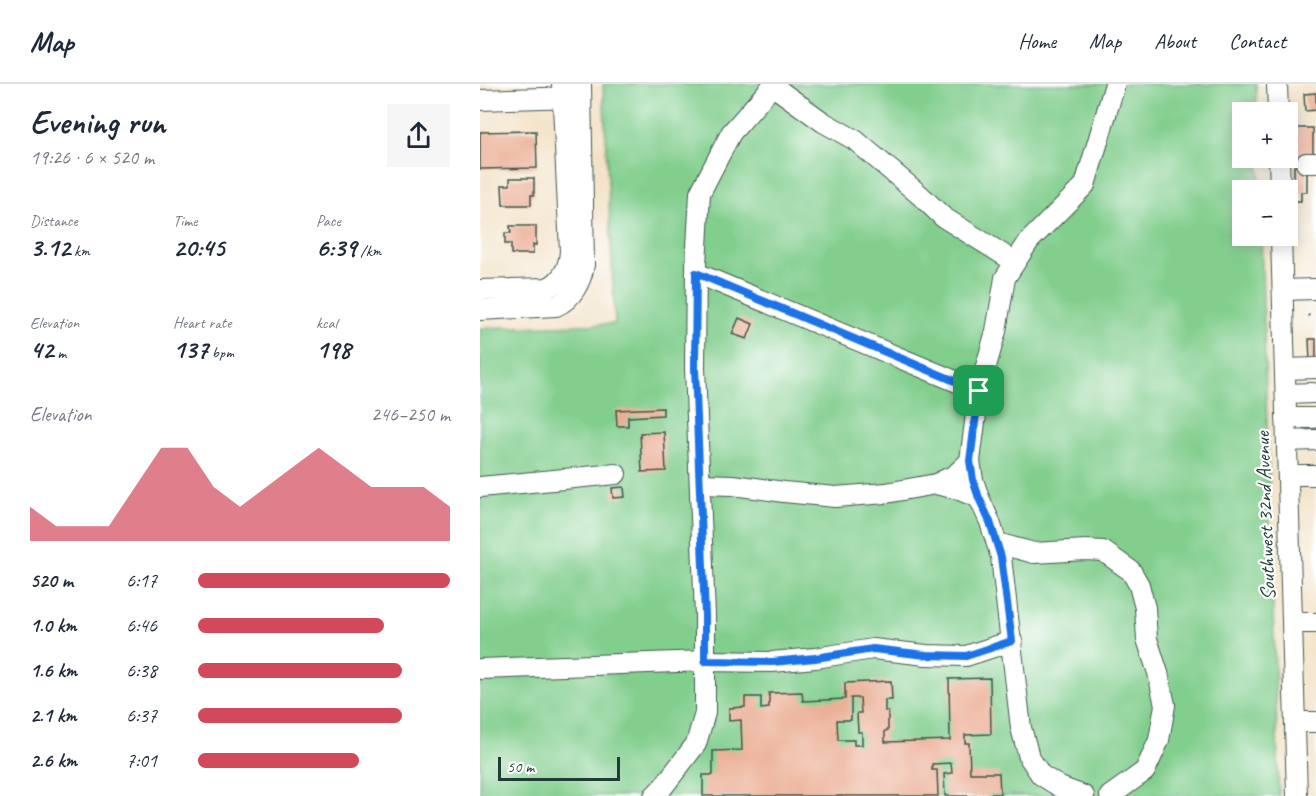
<!DOCTYPE html>
<html lang="en">
<head>
<meta charset="utf-8">
<style>
	body { margin:0; font-family:Caveat,sans-serif; background:#f6f6f7; color:#1f2937; height:100vh; display:flex; flex-direction:column; font-size:22px; white-space:nowrap }
	* { box-sizing:border-box; margin:0 }
	p { font-size:20px; color:#747a83 }
	.icon { flex:none; width:33px; height:33px; fill:none; stroke:currentColor; stroke-width:2; stroke-linecap:round; stroke-linejoin:round }
	.map { position:relative; flex:1; overflow:hidden }
	.sheet { display:flex; flex-direction:column; background:#fff; width:480px }
	.sheet>* { flex:none }
	.tools { position:absolute; left:752px; top:18px; display:grid; gap:12px }
	.tools a { display:grid; place-items:center; width:66px; height:66px; border-radius:0px; background:#fff; box-shadow:0 3px 15px #0003; font-size:30px }
	.scale { position:absolute; left:18px; bottom:15px; width:122px; box-sizing:border-box; padding-left:6px; border:3px solid #1f3d34; border-top:0; font-size:16px; line-height:21px; white-space:nowrap; color:#1f3d34; -webkit-text-stroke:4px #fff; paint-order:stroke }
	.pin { position:absolute; display:grid; place-items:center; width:51px; height:51px; color:#fff; margin:-26px; border-radius:12px; box-shadow:0 3px 9px #0006 }
	.round { display:grid; place-items:center; flex:none; width:63px; height:63px; border-radius:0px; background:#f6f6f7 }
	.summary { display:flex; align-items:center; justify-content:space-between; height:102px; padding:0 30px }
	h1 { font-size:33px; font-weight:700; line-height:45px }
	.metrics { display:grid; grid-template-columns:repeat(3,1fr); gap:9px; height:102px; padding:6px 30px }
	.metrics div { display:grid; align-content:center }
	.metrics b { font-size:26px; font-weight:700 }
	.metrics small { font-size:16px; font-weight:400 }
	.metrics p { font-size:16px }
	.chart { height:168px; padding:12px 30px }
	.chart p { display:flex; justify-content:space-between }
	.chart svg { width:100%; height:108px; margin-top:6px; fill:#d1495b; opacity:.7 }
	ul { padding:0 30px; list-style:none; font-size:20px }
	li { display:grid; grid-template-columns:96px 72px 1fr; align-items:center; height:45px }
	li i { height:15px; border-radius:8px; background:#d1495b }
	header { display:flex; align-items:center; gap:36px; box-sizing:border-box; height:84px; padding:0 30px; background:#fff; border-bottom:2px solid #e0e1e3 }
	header strong { font-size:28px }
	nav { display:flex; gap:33px; margin-inline-start:auto; font-size:21px }
	main { display:flex; flex:1; min-height:0 }
	.map>svg:first-child { display:block }
	.green { fill:#81ce8d; stroke:#508660; stroke-width:1.5 }
	.building { fill:#eaaa8f; fill-rule:evenodd }
	.lines { fill:none; stroke-linecap:round; stroke-linejoin:round }
	.minor-casing { stroke:#3f564a; stroke-width:22 }
	.path { stroke:#3f564a; stroke-width:3; stroke-dasharray:4.5 4.5; stroke-linecap:butt }
	.minor { stroke:#fff; stroke-width:20 }
	.route-casing { stroke:#fff; stroke-width:12 }
	.route { stroke:#1a73e8; stroke-width:8 }
	.labels { text-anchor:middle; stroke-width:4.5; stroke-linejoin:round; paint-order:stroke }
	.street-label { font-size:21px; fill:#1f3d34; stroke:#fff }
</style>
</head>
<body>
<header>
<strong>Map</strong>
<nav><a>Home</a><a>Map</a><a>About</a><a>Contact</a></nav>
</header>
<main>
<section class="sheet">
<div class="summary"><div><h1>Evening run</h1><p>19:26 · 6 × 520 m</p></div><a class="round"><svg class="icon" aria-label="share" viewBox="0 0 24 24"><path d="M12 15V3M7 8l5-5 5 5M5 13v7h14v-7"/></svg></a></div>
<div class="metrics">
<div><p>Distance</p><b>3.12<small> km</small></b></div>
<div><p>Time</p><b>20:45</b></div>
<div><p>Pace</p><b>6:39<small> /km</small></b></div>
</div>
<div class="metrics">
<div><p>Elevation</p><b>42<small> m</small></b></div>
<div><p>Heart rate</p><b>137<small> bpm</small></b></div>
<div><p>kcal</p><b>198</b></div>
</div>
<div class="chart"><p><span>Elevation</span>246–250 m</p>
<svg viewBox="0 0 160 44" preserveAspectRatio="none"><path d="M0 44V30L10 38L20 38L30 38L40 22L50 6L60 6L70 22L80 30L90 22L100 14L110 6L120 14L130 22L140 22L150 22L160 30V44z"/></svg>
</div>
<ul>
<li><b>520 m</b>6:17<i style="width:100%"></i></li>
<li><b>1.0 km</b>6:46<i style="width:74%"></i></li>
<li><b>1.6 km</b>6:38<i style="width:81%"></i></li>
<li><b>2.1 km</b>6:37<i style="width:81%"></i></li>
<li><b>2.6 km</b>7:01<i style="width:64%"></i></li>
</ul>
</section>
<div class="map">
<svg width="836" height="712" viewBox="0 0 836 712">
	<rect width="100%" height="100%" fill="#fff"/>
	<filter id="ink" filterUnits="userSpaceOnUse"><feTurbulence type="fractalNoise" baseFrequency=".0167" numOctaves="2"/><feDisplacementMap in="SourceGraphic" scale="12" xChannelSelector="R" yChannelSelector="G"/><feConvolveMatrix kernelMatrix="1 2 1 2 8 2 1 2 1" color-interpolation-filters="sRGB"/></filter>
	<filter id="wash" filterUnits="userSpaceOnUse"><feTurbulence type="fractalNoise" baseFrequency=".008" numOctaves="4" result="noise"/><feDisplacementMap in="SourceGraphic" scale="24" xChannelSelector="R" yChannelSelector="G"/><feGaussianBlur stdDeviation="1.35" result="paint"/><feColorMatrix in="noise" values="0 0 0 0 0 0 0 0 0 0 0 0 0 0 0 0 0 1.4 0 .05"/><feComposite in="paint" operator="in"/></filter>
	<g filter="url(#wash)">
		<rect width="100%" height="100%" fill="#f3e2c7"/>
		<polygon class="green" points="123,0 776,0 777,28 762,28 762,74 779,74 780,106 762,106 762,152 781,152 799,712 0,712 0,244 135,240"/>
		<g id="blocks">
			<g class="building">
				<polygon points="836,9 836,26 825,27 824,10"/>
				<rect x="814" y="44" width="19" height="31"/>
				<polygon points="56,47 57,84 0,85 0,48"/>
				<polygon points="814,82 821,82 827,86 827,108 821,108 821,117 811,117 812,95 814,95"/>
				<polygon points="30,94 54,94 54,111 51,111 51,121 23,121 22,101 30,101"/>
				<polygon points="30,142 56,142 56,161 53,161 53,170 31,170 31,160 25,160 25,149 31,149"/>
				<polygon points="259,234 273,240 267,255 252,250"/>
				<polygon points="829,255 836,255 836,278 830,278"/>
				<polygon points="183,324 183,331 148,333 148,342 137,342 136,326"/>
				<polygon points="184,348 186,387 162,388 160,349"/>
				<polygon points="144,403 145,413 133,414 132,404"/>
				<path d="M510 594 511 650 485 651V659H489L490 689H519L520 710H508V712H465L464 690 472 689 471 679 452 680V686H457L458 712H223V691H233V667L262 666 261 636 249 637V624L265 623V613H281V625L289 624V609L322 608 323 617 365 615V599L411 597 412 616H405V627H408V646L405 647V658L470 656 469 595ZM371 614H380L381 629H377L378 648H382V661H374V656H358L357 636H371Z"/>
			</g>
		</g>
	</g>
	<g filter="url(#ink)">
		<use href="#blocks" fill-opacity="0" stroke="#3f564a" stroke-width="1.5"/>
		<g class="lines">
			<defs>
				<g id="minor">
					<polyline points="797,0 798,28"/>
					<polyline points="293,2 343,38 375,56 441,112 463,133 535,178"/>
					<polyline points="0,16 96,13"/>
					<polyline points="799,74 800,106"/>
					<polyline points="826,79 836,79"/>
					<polyline points="801,152 817,712"/>
					<polyline points="216,189 499,307"/>
					<path d="M0 206 67 204C83 197 89 183 90 167L82 0"/>
					<polyline points="803,206 836,205"/>
					<path d="M0 226 76 222C92 215 101 198 104 181L101 0"/>
					<polyline points="805,285 836,284"/>
					<polyline points="806,310 833,309"/>
					<polyline points="806,334 834,334"/>
					<polyline points="807,357 836,356"/>
					<polyline points="808,391 836,391"/>
					<polyline points="220,400 253,401 304,408 355,413 406,409 456,400 475,391 490,377"/>
					<polyline points="456,400 477,405 499,414"/>
					<polyline points="0,403 136,390"/>
					<polyline points="517,459 554,469 606,466 623,467 651,487 659,501 665,524 667,555 678,589 685,621 679,656 665,687 630,712"/>
					<polyline points="813,539 836,539"/>
					<polyline points="0,585 225,577 292,578 335,574 393,565 446,571 486,572 532,557"/>
					<polyline points="815,638 836,638"/>
					<polyline points="174,712 183,703 216,660 225,629 225,532 215,284 216,181 220,109 251,49 294,0"/>
					<polyline points="604,712 580,703 561,691 549,673 541,644 521,473 510,438 499,414 493,396 490,377 499,307 516,247 525,194 549,157 605,101 635,0"/>
				</g>
			</defs>
			<use href="#minor" class="minor-casing"/>
			<polyline class="path" points="828,231 829,232"/>
			<use href="#minor" class="minor"/>
		</g>
	</g>
	<g class="lines" filter="url(#ink)">
		<defs>
			<polygon id="route" points="216,189 499,307 490,377 493,396 499,414 510,438 521,473 532,557 486,572 446,571 393,565 335,574 292,578 225,577 225,532 215,284"/>
		</defs>
		<use href="#route" class="route-casing"/>
		<use href="#route" class="route"/>
	</g>
	<g class="labels">
		<g class="street-label">
			<text transform="translate(785 432) rotate(-92)" y="7">Southwest 32nd Avenue</text>
		</g>
	</g>
</svg>
<div class="tools">
<a>+</a>
<a>−</a>
</div>
<div class="scale">50 m</div>
<div class="pin" style="left:499px;top:307px;background:#1e9e55"><svg class="icon" aria-label="arrive" viewBox="0 0 24 24"><path d="M6 21V4h12l-3 4 3 4H6"/></svg></div>
</div>
</main>
</body>
</html>
